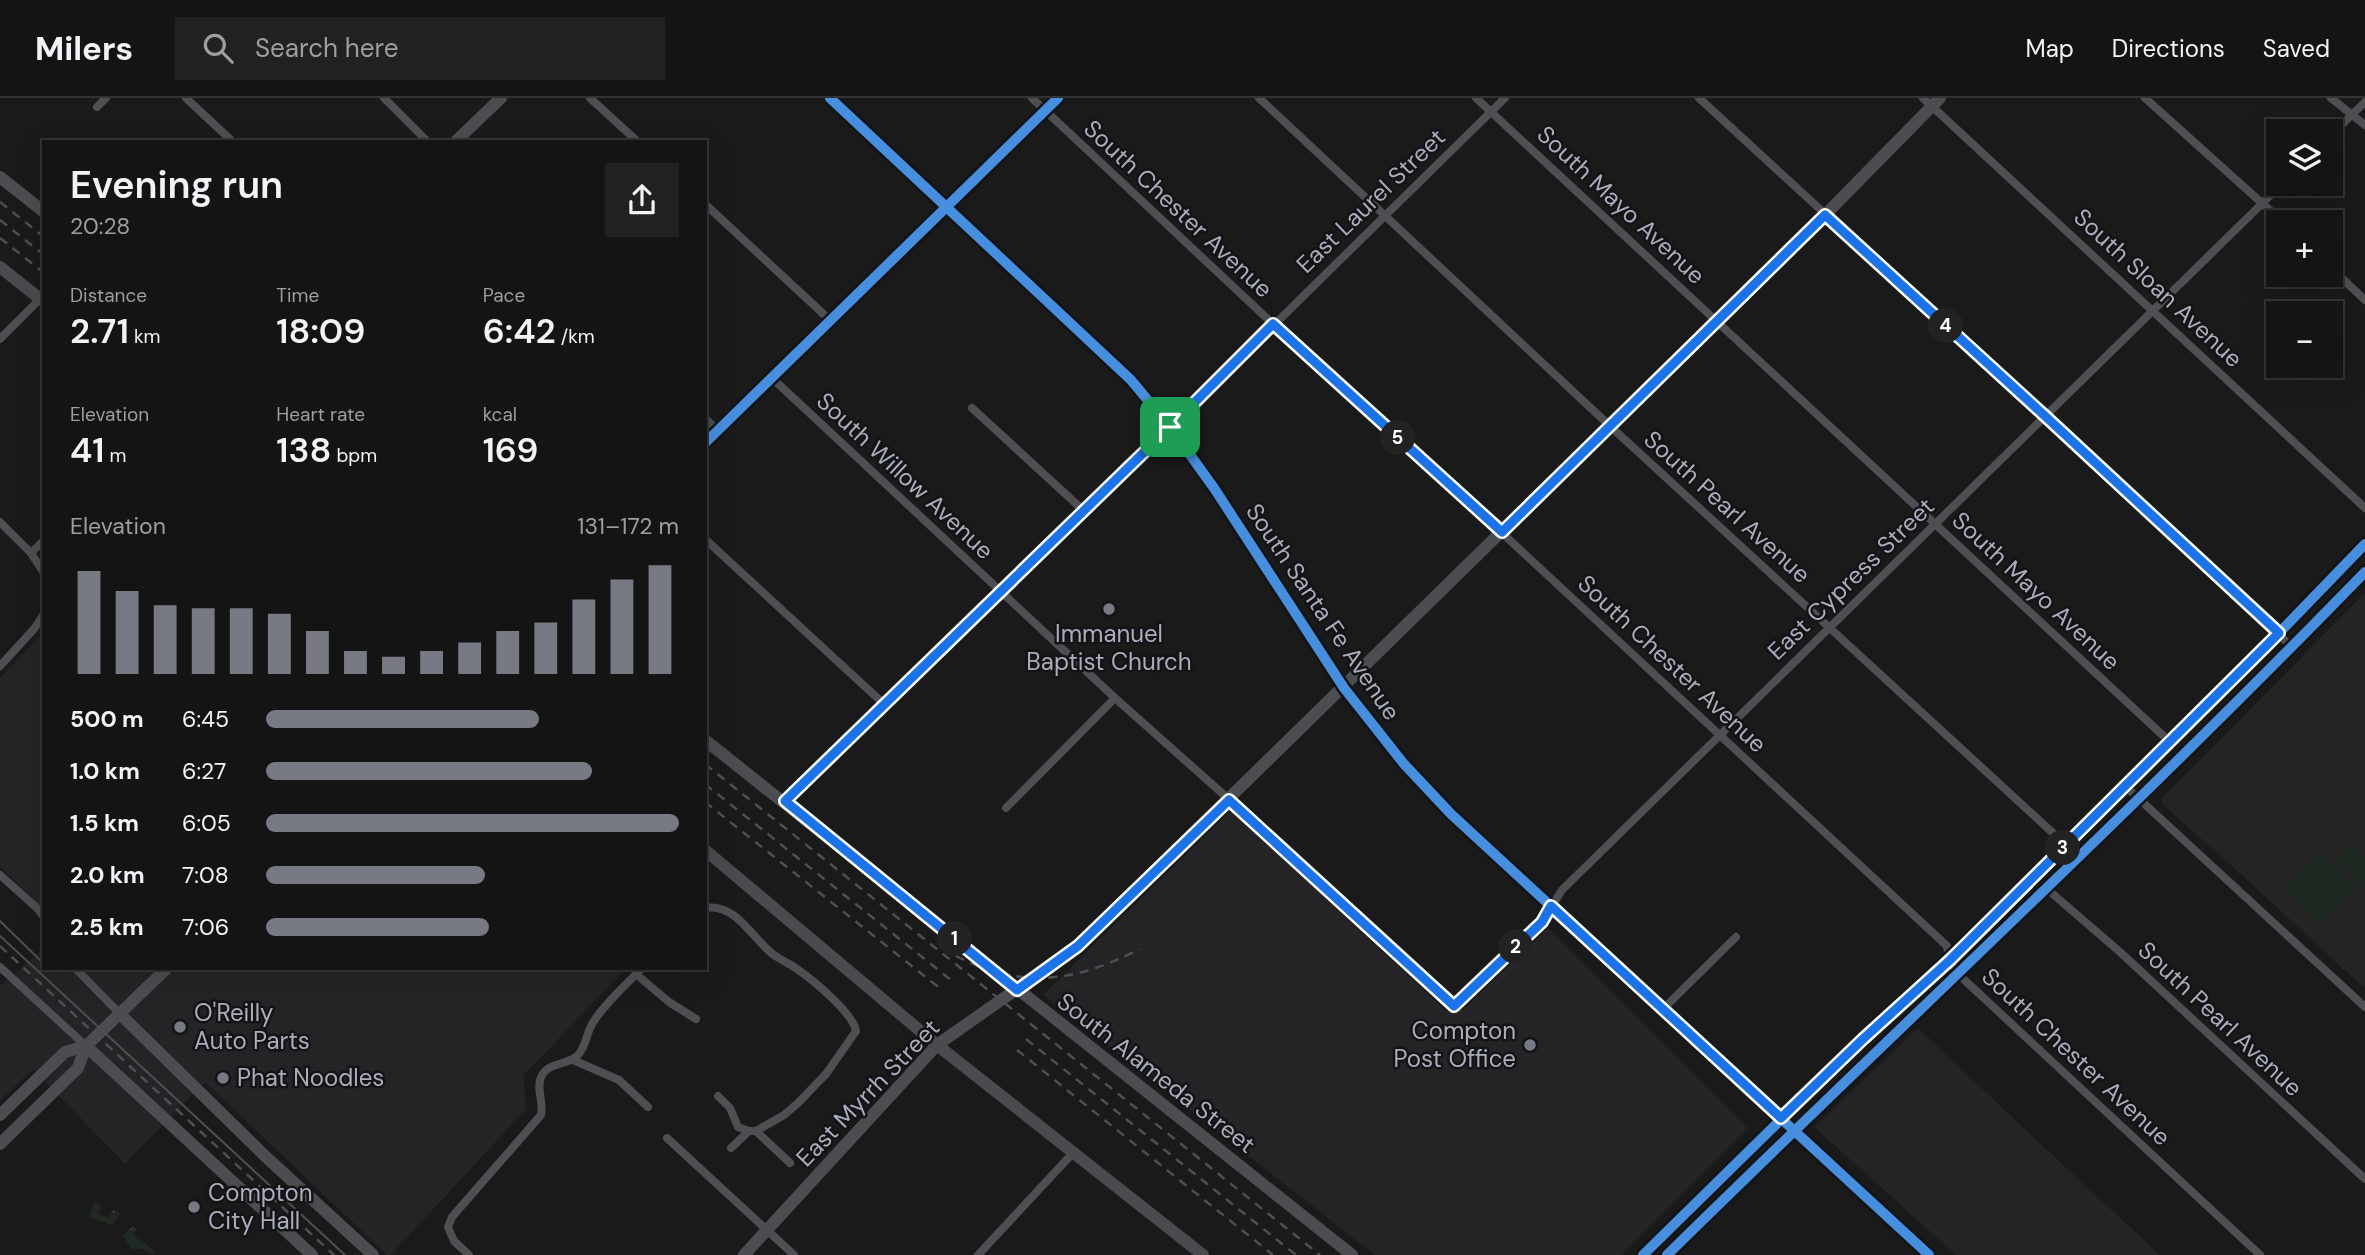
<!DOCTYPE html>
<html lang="en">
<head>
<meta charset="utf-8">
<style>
	body { margin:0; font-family:"DM Sans",sans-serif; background:#212122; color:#f1f3f6; height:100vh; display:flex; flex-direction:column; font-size:26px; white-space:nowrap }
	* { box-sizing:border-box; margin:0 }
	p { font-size:23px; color:#9d9ea0 }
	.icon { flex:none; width:38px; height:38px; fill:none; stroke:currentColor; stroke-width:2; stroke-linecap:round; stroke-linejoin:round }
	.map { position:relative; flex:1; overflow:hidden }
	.details { position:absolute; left:42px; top:42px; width:665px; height:830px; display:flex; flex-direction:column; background:#141414; border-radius:0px; box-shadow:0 7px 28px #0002,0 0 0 2px #333334 }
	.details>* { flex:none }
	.tools { position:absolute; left:2266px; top:21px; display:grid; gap:14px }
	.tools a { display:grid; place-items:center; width:77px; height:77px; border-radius:0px; background:#141414; box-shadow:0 7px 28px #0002,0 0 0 2px #333334; font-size:35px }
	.pin { position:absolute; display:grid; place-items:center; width:60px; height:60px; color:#fff; margin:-30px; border-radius:14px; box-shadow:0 4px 10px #0006 }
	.km { position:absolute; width:35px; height:35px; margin:-18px; border-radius:50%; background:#222; color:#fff; font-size:19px; line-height:35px; text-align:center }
	.round { display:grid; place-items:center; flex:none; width:74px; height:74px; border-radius:0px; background:#212122 }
	.summary { display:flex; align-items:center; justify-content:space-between; height:119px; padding:0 28px }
	h1 { font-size:38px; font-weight:600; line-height:52px }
	.figures { display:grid; grid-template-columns:repeat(3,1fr); gap:10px; height:119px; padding:7px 28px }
	.figures div { display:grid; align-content:center }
	.figures b { font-size:35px; font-weight:600 }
	.figures small { font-size:19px; font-weight:400 }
	.figures p { font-size:19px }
	.chart { height:196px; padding:14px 28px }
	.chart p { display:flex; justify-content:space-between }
	.chart svg { width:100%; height:126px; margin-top:7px; stroke:#787a83; stroke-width:6 }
	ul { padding:0 28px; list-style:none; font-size:23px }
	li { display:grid; grid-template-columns:112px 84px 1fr; align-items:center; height:52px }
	li i { height:18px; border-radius:9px; background:#787a83 }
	header { display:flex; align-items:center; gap:42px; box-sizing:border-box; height:98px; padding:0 35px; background:#141414; border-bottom:2px solid #333334 }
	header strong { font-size:33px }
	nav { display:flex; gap:38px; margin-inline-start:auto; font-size:24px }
	.search { width:490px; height:63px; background:#212122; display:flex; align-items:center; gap:18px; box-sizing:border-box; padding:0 24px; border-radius:0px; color:#9d9ea0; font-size:26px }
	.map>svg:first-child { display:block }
	.built { fill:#242426 }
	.grass { fill:url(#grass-tufts) }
	.garden { fill:#1f2821 }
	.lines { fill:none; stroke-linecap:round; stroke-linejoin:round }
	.street { stroke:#4e4f53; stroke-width:8 }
	.secondary { stroke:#4c4d51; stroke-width:12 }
	.primary { stroke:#4b4b4f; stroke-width:12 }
	.tram { stroke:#4e4f52; stroke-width:2 }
	.rail { stroke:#4e4f52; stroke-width:2.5; stroke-dasharray:9 7; stroke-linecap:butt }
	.cycleway-casing { stroke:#141416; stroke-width:15 }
	.cycleway { stroke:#468fdf; stroke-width:10 }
	.route-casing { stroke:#fff; stroke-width:14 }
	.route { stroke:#1a73e8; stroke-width:9 }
	.poi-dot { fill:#787a83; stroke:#141416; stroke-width:2.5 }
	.labels { text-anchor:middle; stroke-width:5; stroke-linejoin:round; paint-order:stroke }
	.street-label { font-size:24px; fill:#aaaebc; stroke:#141416 }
	.poi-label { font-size:24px; fill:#aaaebc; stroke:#141416; text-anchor:start }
</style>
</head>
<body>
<header>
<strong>Milers</strong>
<div class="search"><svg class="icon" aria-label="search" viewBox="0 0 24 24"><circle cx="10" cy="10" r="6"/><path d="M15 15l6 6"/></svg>Search here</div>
<nav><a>Map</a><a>Directions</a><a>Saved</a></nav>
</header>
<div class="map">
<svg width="2365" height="1157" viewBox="0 0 2365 1157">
	<defs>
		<pattern id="grass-tufts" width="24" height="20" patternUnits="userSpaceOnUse" patternTransform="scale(1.75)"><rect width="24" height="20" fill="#1f2821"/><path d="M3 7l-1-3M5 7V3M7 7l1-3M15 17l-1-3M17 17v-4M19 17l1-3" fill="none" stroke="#3d453f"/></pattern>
	</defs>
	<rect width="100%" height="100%" fill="#1a1a1a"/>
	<g class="built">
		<polygon points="2365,495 2365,891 2243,778 2162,706 2161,701"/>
		<polygon points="44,534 44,812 0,768 0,580"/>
		<polygon points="1231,712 1446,913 1464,911 1548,830 1748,1030 1622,1157 1375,1157 1043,897"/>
		<polygon points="44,850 44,870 627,870 524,977 526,1011 391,1157 387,1157 205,984 125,1066 33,971 0,1003 0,888"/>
		<polygon points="1918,930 2029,1035 2160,1157 1956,1157 1814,1029"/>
	</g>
	<g class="grass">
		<polygon points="94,1105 101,1107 99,1116 109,1120 113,1112 120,1116 112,1127 89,1119"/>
		<polygon points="133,1128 136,1132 134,1136 155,1154 153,1156 143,1151 131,1151 123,1137"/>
	</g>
	<g class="garden">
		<polygon points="2351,743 2365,757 2365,784 2362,787 2335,759"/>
		<polygon points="2320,751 2358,791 2319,829 2281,790"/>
	</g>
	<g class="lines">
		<g class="street">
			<polyline points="186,0 233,44"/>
			<polyline points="384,0 428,44"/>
			<polyline points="590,0 638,44"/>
			<polyline points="1032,0 1273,226 1501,434 1947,848 1949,862 1958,876 2260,1157"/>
			<polyline points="1259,0 1610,328 2078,758"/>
			<polyline points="1476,0 2170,644"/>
			<polyline points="1699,0 2045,318 2292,549"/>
			<polyline points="1923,0 2365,410"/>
			<polyline points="2145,0 2283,124"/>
			<polyline points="2331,0 2365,27"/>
			<polyline points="97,9 106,0"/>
			<polyline points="2331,37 2365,4"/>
			<polyline points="705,106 831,223"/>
			<polyline points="2331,170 2365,202"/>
			<polyline points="0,241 40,201"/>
			<polyline points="772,280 1115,600 1250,720 1454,908 1542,824 1562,792 2282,86"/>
			<polyline points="972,310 1084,413"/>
			<polyline points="705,320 718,333"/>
			<polyline points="0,424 31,455 44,475"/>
			<polyline points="705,441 885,607"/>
			<polyline points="31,455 44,442"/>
			<polyline points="0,568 34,531 44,516"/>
			<polyline points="2125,688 2365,909"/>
			<polyline points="785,703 1170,329 1505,0"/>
			<polyline points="1006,710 1115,600"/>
			<polyline points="0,777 37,810 44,819"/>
			<polyline points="2047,791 2120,854 2365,1081"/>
			<path d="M705 810C736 804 753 842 774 857 781 862 790 866 797 871 813 882 853 915 856 933L826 976 798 1005 784 1017 756 1033H749L731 1050"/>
			<polyline points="0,869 86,948"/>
			<polyline points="75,870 120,916"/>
			<polyline points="636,876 669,904 696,921"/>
			<polyline points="1663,911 1736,839"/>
			<polyline points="573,962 619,982 648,1009"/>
			<polyline points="718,998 730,1010 738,1029 749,1033"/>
			<polyline points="756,1033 790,1065"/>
			<polyline points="667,1040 794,1157"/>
			<path d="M469 1157 454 1143 448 1129 452 1119 541 1017C544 1004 536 991 541 979 548 963 568 968 578 957 587 947 586 934 594 923 607 903 626 887 642 870"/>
			<polyline points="978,1157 1072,1056"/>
		</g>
		<g class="secondary">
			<polyline points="830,0 1131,282 1170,329 1214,390 1344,590 1404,666 1451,716 1929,1157"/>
			<polyline points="455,44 501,0"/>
			<polyline points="0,79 44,114"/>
			<polyline points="705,345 1058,0"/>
			<polyline points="705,642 1352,1157"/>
			<polyline points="120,916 265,1058 373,1157"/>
			<polyline points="86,948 312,1157"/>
			<polyline points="0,1017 65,954 86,948"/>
			<polyline points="0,1046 78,970 86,948 167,870"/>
			<polyline points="744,1157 937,947 1078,848 1825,117 1940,0"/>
			<polyline points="1643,1157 1863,941 1997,815 2279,535 2365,446"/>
			<path d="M1667 1157C1899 929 2138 708 2365 474"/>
		</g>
		<g class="primary">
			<polyline points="0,169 44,204"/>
			<polyline points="705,752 937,947 1203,1157"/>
		</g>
		<g class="tram">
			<polyline points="0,823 41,863"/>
			<polyline points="0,838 345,1157"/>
		</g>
		<g class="rail">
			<polyline points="0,104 44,139"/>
			<polyline points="0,122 44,157"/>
			<polyline points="0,140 44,175"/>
			<polyline points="705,666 1320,1157"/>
			<polyline points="705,686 951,882"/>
			<polyline points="705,704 942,892"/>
			<polyline points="0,848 334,1157"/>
			<path d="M956 858C1024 892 1074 884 1140 851"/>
			<polyline points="1026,941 1296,1157"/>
			<polyline points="1017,952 1273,1157"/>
		</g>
		<defs>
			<g id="cycleway">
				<polyline points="830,0 1131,282 1170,329 1214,390 1344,590 1404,666 1451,716 1929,1157"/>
				<polyline points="705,345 1058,0"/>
				<polyline points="1643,1157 1863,941 1997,815 2279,535 2365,446"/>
				<path d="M1667 1157C1899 929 2138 708 2365 474"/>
			</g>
		</defs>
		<use href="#cycleway" class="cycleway-casing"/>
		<use href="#cycleway" class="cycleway"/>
	</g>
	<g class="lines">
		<defs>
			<polygon id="route" points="1825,117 2045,318 2279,535 1950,862 1863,941 1781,1020 1551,808 1542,824 1454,908 1229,702 1078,848 1017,892 785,703 1170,329 1273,226 1502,434"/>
		</defs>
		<use href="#route" class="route-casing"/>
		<use href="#route" class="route"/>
	</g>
	<g class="poi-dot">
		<circle cx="1109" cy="511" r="7"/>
		<circle cx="180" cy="929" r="7"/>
		<circle cx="1530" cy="947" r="7"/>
		<circle cx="223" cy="980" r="7"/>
		<circle cx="194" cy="1109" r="7"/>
	</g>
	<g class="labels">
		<g class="street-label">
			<text transform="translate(1371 103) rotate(-44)" y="8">East Laurel Street</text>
			<text transform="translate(1621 107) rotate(43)" y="8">South Mayo Avenue</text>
			<text transform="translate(1178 111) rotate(43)" y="8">South Chester Avenue</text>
			<text transform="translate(2158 190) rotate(43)" y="8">South Sloan Avenue</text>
			<text transform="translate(905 378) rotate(43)" y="8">South Willow Avenue</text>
			<text transform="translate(1727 409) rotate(42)" y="8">South Pearl Avenue</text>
			<text transform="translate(1851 481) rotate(-44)" y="8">East Cypress Street</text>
			<text transform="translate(2036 493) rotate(43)" y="8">South Mayo Avenue</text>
			<text transform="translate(1323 514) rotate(56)" y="8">South Santa Fe Avenue</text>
			<text transform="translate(1672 566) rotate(43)" y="8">South Chester Avenue</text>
			<text transform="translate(2220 921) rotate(43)" y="8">South Pearl Avenue</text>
			<text transform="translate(2076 959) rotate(43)" y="8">South Chester Avenue</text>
			<text transform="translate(1156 975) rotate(38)" y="8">South Alameda Street</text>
			<text transform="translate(868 995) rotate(-46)" y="8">East Myrrh Street</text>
		</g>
		<g class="poi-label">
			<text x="1109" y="544" text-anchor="middle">Immanuel<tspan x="1109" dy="28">Baptist Church</tspan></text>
			<text x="194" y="923">O'Reilly<tspan x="194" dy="28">Auto Parts</tspan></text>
			<text x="1516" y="941" text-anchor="end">Compton<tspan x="1516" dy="28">Post Office</tspan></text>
			<text x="237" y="988">Phat Noodles</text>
			<text x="208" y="1103">Compton<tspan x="208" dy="28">City Hall</tspan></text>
		</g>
	</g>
</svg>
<div class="tools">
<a><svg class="icon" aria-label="layers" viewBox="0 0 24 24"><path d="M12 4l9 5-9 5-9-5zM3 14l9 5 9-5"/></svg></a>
<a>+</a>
<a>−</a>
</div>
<div class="pin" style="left:1170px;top:329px;background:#1e9e55"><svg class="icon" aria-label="arrive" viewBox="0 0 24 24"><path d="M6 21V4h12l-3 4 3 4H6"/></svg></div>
<b class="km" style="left:955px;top:841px">1</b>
<b class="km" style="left:1516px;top:849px">2</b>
<b class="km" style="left:2063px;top:750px">3</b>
<b class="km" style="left:1946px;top:228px">4</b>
<b class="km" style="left:1398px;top:340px">5</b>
<section class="details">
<div class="summary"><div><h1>Evening run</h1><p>20:28</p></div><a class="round"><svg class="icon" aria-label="share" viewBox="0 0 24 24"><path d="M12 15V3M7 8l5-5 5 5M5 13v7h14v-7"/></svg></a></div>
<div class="figures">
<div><p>Distance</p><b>2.71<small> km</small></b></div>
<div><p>Time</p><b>18:09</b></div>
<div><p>Pace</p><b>6:42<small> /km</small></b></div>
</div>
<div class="figures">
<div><p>Elevation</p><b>41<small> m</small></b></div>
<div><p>Heart rate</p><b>138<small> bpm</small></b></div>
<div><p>kcal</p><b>169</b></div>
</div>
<div class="chart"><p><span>Elevation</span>131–172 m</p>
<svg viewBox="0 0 160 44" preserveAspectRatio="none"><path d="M5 44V8M15 44V15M25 44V20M35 44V21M45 44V21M55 44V23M65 44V29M75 44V36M85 44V38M95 44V36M105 44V33M115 44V29M125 44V26M135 44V18M145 44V11M155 44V6"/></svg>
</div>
<ul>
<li><b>500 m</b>6:45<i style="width:66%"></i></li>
<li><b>1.0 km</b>6:27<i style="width:79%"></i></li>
<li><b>1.5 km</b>6:05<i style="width:100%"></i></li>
<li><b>2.0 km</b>7:08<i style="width:53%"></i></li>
<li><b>2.5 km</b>7:06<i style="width:54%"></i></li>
</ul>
</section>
</div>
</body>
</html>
